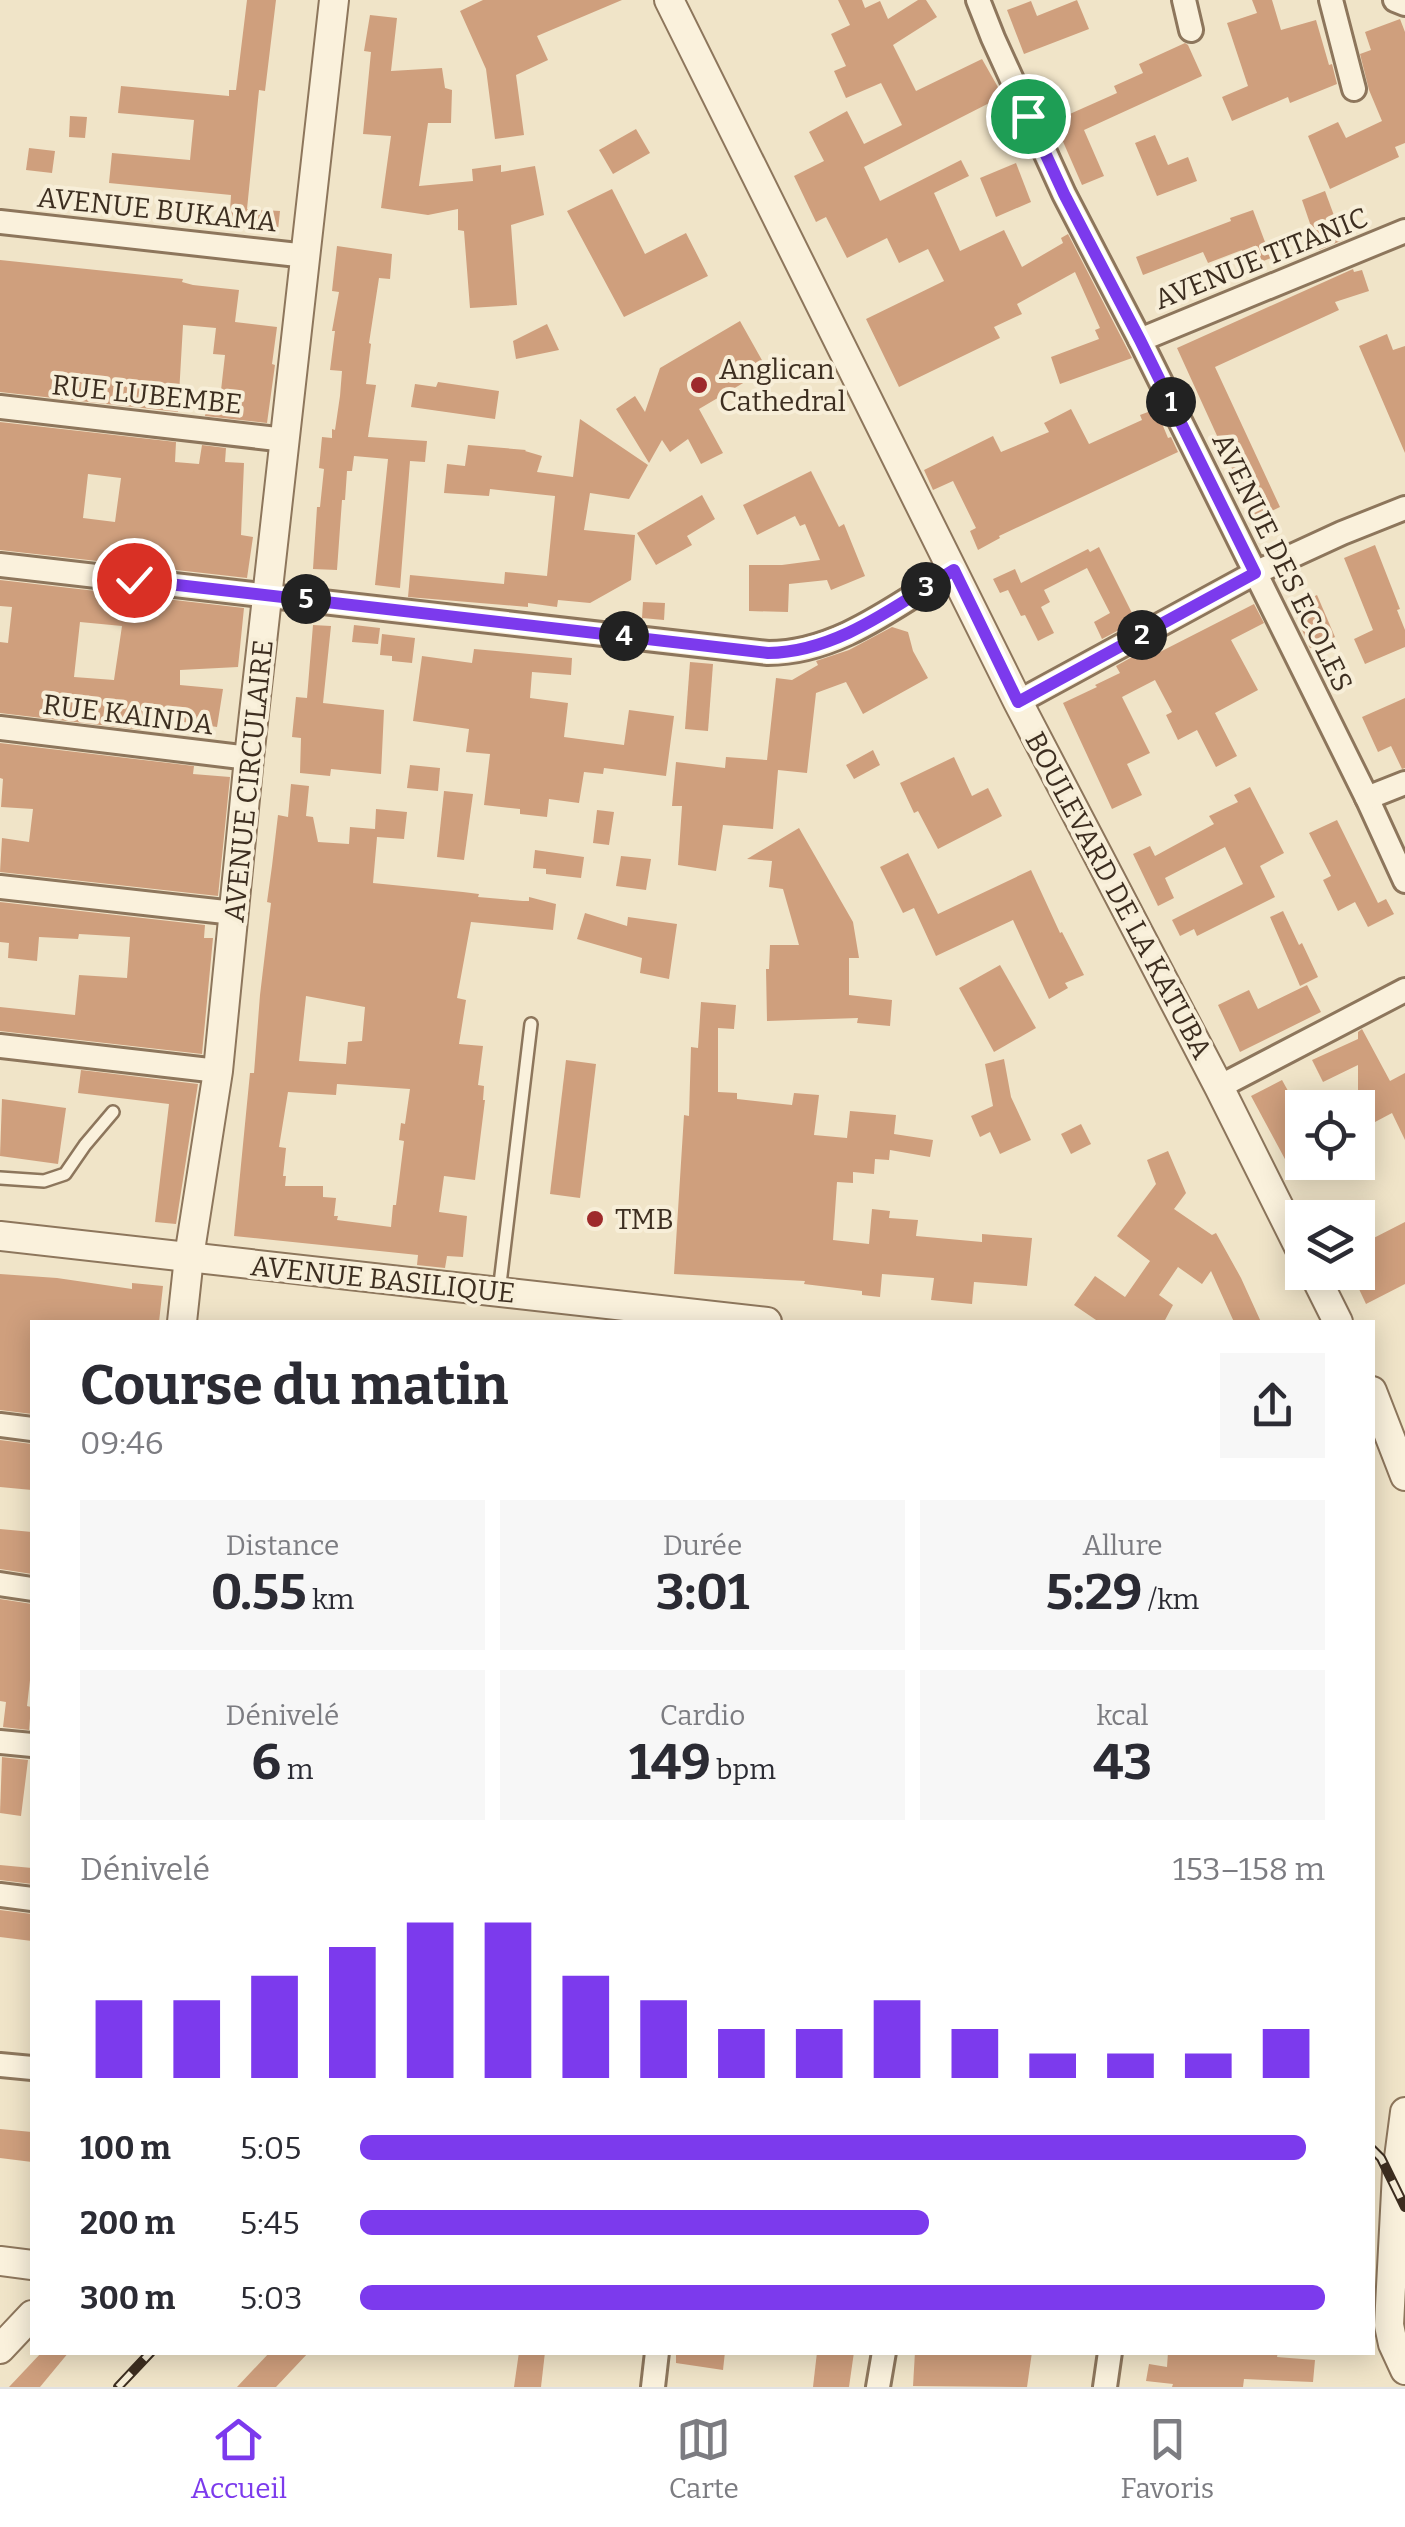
<!DOCTYPE html>
<html lang="fr">
<head>
<meta charset="utf-8">
<style>
	body { margin:0; font-family:Bitter,serif; background:#f7f7f7; color:#2b2b33; height:100vh; display:flex; flex-direction:column; font-size:38px; white-space:nowrap }
	* { box-sizing:border-box; margin:0 }
	p { font-size:32px; color:#7c7c81 }
	.icon { flex:none; width:55px; height:55px; fill:none; stroke:currentColor; stroke-width:2; stroke-linecap:round; stroke-linejoin:round }
	.map { position:relative; flex:1; overflow:hidden }
	.drawer { position:absolute; left:30px; top:1320px; width:1345px; height:1035px; display:flex; flex-direction:column; background:#fff; border-radius:0px; box-shadow:0 5px 25px #0003 }
	.drawer>* { flex:none }
	.controls { position:absolute; left:1285px; top:1090px; display:grid; gap:20px }
	.controls a { display:grid; place-items:center; width:90px; height:90px; border-radius:0px; background:#fff; box-shadow:0 5px 25px #0003; font-size:50px }
	.pin { position:absolute; display:grid; place-items:center; width:85px; height:85px; color:#fff; margin:-42px; border:5px solid #fff; border-radius:50%; box-shadow:0 2px 10px #0007 }
	.km { position:absolute; width:50px; height:50px; margin:-25px; border-radius:50%; background:#222; color:#fff; font-size:28px; line-height:50px; text-align:center }
	.round { display:grid; place-items:center; flex:none; width:105px; height:105px; border-radius:0px; background:#f7f7f7 }
	.headline { display:flex; align-items:center; justify-content:space-between; height:170px; padding:0 50px }
	h1 { font-size:55px; font-weight:700; line-height:75px }
	.stats { display:grid; grid-template-columns:repeat(3,1fr); gap:15px; height:170px; padding:10px 50px }
	.stats div { display:grid; align-content:center; border-radius:0px; background:#f7f7f7; text-align:center }
	.stats b { font-size:50px; font-weight:700 }
	.stats small { font-size:28px; font-weight:400 }
	.stats p { font-size:28px }
	.chart { height:280px; padding:20px 50px }
	.chart p { display:flex; justify-content:space-between }
	.chart svg { width:100%; height:180px; margin-top:10px; stroke:#7c3aed; stroke-width:6 }
	ul { padding:0 50px; list-style:none; font-size:32px }
	li { display:grid; grid-template-columns:160px 120px 1fr; align-items:center; height:75px }
	li i { height:25px; border-radius:12px; background:#7c3aed }
	.dock { display:flex; justify-content:space-around; align-items:center; height:140px; border-top:2px solid #e1e1e2; background:#fff; font-size:28px; color:#7c7c81 }
	.dock a { display:grid; justify-items:center; gap:5px }
	.dock .selected { color:#7c3aed }
	.map>svg:first-child { display:block }
	.building { fill:#cf9f7d; fill-rule:evenodd }
	.lines { fill:none; stroke-linecap:round; stroke-linejoin:round }
	.service-casing { stroke:#8d765c; stroke-width:16 }
	.minor-casing { stroke:#8d765c; stroke-width:28 }
	.tertiary-casing { stroke:#8d765c; stroke-width:32 }
	.service { stroke:#faf1dc; stroke-width:11 }
	.minor { stroke:#faf1dc; stroke-width:22 }
	.tertiary { stroke:#faf1dc; stroke-width:28 }
	.rail-casing { stroke:#3d2e20; stroke-width:10 }
	.rail { stroke:#f7eed8; stroke-width:6; stroke-dasharray:19; stroke-linecap:butt }
	.route-casing { stroke:#fff; stroke-width:20 }
	.route { stroke:#7c3aed; stroke-width:12 }
	.poi-dot { fill:#9e2a2b; stroke:#f7eed8; stroke-width:4 }
	.labels { text-anchor:middle; stroke-width:8; stroke-linejoin:round; paint-order:stroke }
	.street-label { font-size:28px; fill:#3d2e20; stroke:#f7eed8 }
	.poi-label { font-size:28px; fill:#3d2e20; stroke:#f7eed8; text-anchor:start }
</style>
</head>
<body>
<div class="map">
<svg width="1405" height="2387" viewBox="0 0 1405 2387">
	<rect width="100%" height="100%" fill="#f0e4c8"/>
	<g class="building">
		<polygon points="247,0 276,0 265,91 259,90 247,209 280,211 278,230 229,226 231,195 109,183 112,153 190,160 194,120 118,113 121,86 229,96 229,90 236,90"/>
		<polygon points="483,0 622,0 537,36 548,60 516,75 524,135 495,139 486,69 460,11"/>
		<polygon points="838,0 862,0 865,8 880,1 888,19 918,0 926,0 937,17 893,45 916,91 982,59 1003,96 864,167 880,201 961,160 969,176 934,193 960,251 1004,230 1022,267 1063,243 1061,238 1068,234 1132,358 1060,384 1051,357 1099,339 1095,330 1100,328 1075,272 1017,304 1022,314 994,327 1000,338 899,387 866,319 944,281 928,249 899,263 887,238 847,258 826,217 816,222 794,176 824,161 809,132 847,111 864,144 902,125 881,83 846,98 834,71 846,66 831,34 850,25"/>
		<polygon points="1077,0 1089,29 1024,54 1007,10 1031,1 1037,16"/>
		<polygon points="1252,0 1272,0 1281,30 1316,20 1329,65 1332,64 1337,84 1290,103 1288,97 1232,121 1222,97 1248,86 1227,23 1257,13"/>
		<polygon points="370,15 397,18 391,71 442,68 445,88 452,90 451,123 428,123 419,186 473,181 472,169 501,165 501,172 535,166 544,215 511,225 517,305 470,308 464,231 458,230 458,209 428,215 381,208 391,136 363,134 371,52 364,51"/>
		<polygon points="1400,19 1405,32 1405,143 1395,147 1399,157 1330,189 1308,136 1338,122 1346,138 1382,121 1369,90 1360,54 1371,50 1365,32"/>
		<polygon points="1185,43 1188,45 1202,76 1084,130 1104,176 1082,185 1054,121 1117,93 1114,86 1143,73 1139,64"/>
		<polygon points="70,116 87,117 85,138 69,137"/>
		<polygon points="636,129 650,153 613,174 599,150"/>
		<polygon points="1155,135 1168,165 1188,157 1197,181 1157,196 1135,143"/>
		<polygon points="29,148 55,151 52,173 26,170"/>
		<polygon points="1016,163 1031,202 996,217 980,178"/>
		<polygon points="612,189 645,254 686,233 708,276 624,317 567,211"/>
		<polygon points="1325,191 1343,240 1319,250 1302,200"/>
		<polygon points="1253,210 1271,258 1248,267 1242,250 1208,263 1203,252 1143,275 1136,257 1231,221 1230,218"/>
		<polygon points="337,246 392,254 390,279 379,278 369,343 371,344 366,384 376,385 368,437 427,441 425,462 410,461 400,588 375,585 388,459 354,456 352,471 347,471 345,500 342,500 337,570 313,569 317,507 320,507 324,469 319,468 322,437 332,438 332,429 335,430 340,396 342,371 330,370 335,331 332,331 339,292 332,291"/>
		<polygon points="0,260 183,279 182,282 193,285 239,290 235,322 277,327 272,364 275,365 267,423 205,416 206,407 219,408 225,355 213,354 216,328 183,325 178,412 0,392"/>
		<polygon points="1353,269 1354,272 1362,270 1369,291 1335,302 1339,310 1215,367 1280,507 1255,519 1177,348"/>
		<polygon points="740,321 767,369 699,409 723,453 701,464 688,439 670,452 662,440 649,463 616,409 635,396 645,412 660,368"/>
		<polygon points="547,324 559,350 516,359 513,341"/>
		<polygon points="1387,334 1393,350 1405,346 1405,453 1359,346"/>
		<polygon points="438,382 499,391 495,419 411,407 415,384 436,387"/>
		<polygon points="1071,409 1089,444 1142,420 1140,415 1156,409 1168,438 1171,437 1178,452 999,536 1000,538 978,550 970,531 976,528 953,481 933,490 924,470 993,436 1001,452 1049,432 1044,423"/>
		<polygon points="580,419 648,465 629,499 590,493 584,530 635,535 631,580 590,603 558,600 557,607 528,603 528,607 408,597 410,575 504,584 505,572 547,576 555,496 490,489 489,496 444,493 447,464 465,466 468,445 526,450 525,451 542,456 537,472 573,477"/>
		<path d="M0 422 176 442 175 462 199 464 202 445 226 448 225 462 244 463 241 535 253 537 247 578 0 550ZM88 474 121 478 115 522 83 518Z"/>
		<polygon points="811,471 839,527 844,524 865,576 831,590 827,580 789,584 788,612 749,611 749,565 782,565 820,560 805,524 800,526 795,516 757,535 743,505"/>
		<polygon points="702,495 715,519 687,536 692,545 656,565 637,533"/>
		<polygon points="1375,545 1400,609 1397,610 1405,630 1405,647 1365,664 1354,639 1373,630 1344,558"/>
		<polygon points="1099,547 1136,621 1102,639 1094,622 1110,613 1087,568 1044,590 1050,602 1041,607 1054,633 1038,641 1025,615 1021,616 1008,590 1000,593 993,579 1015,569 1021,583 1088,549 1090,552"/>
		<path d="M0 580 244 608 238 667 180 670V685L223 689 217 727 144 716 142 730 0 713V642L8 643 12 607 0 606ZM80 622 122 626 114 680 74 677Z"/>
		<polygon points="1317,595 1335,637 1310,648 1292,607"/>
		<polygon points="643,602 665,603 664,620 642,618"/>
		<polygon points="1254,604 1264,623 1231,640 1258,690 1215,713 1237,756 1216,767 1197,730 1178,740 1166,715 1172,712 1155,680 1122,697 1150,753 1127,764 1142,795 1112,809 1063,703 1097,687 1095,685 1120,673 1116,666 1150,647 1154,655"/>
		<polygon points="313,625 331,626 323,703 384,710 381,774 331,769 330,776 300,773 301,738 292,737 296,697 307,698"/>
		<polygon points="354,625 380,628 378,644 352,642"/>
		<polygon points="892,627 908,632 913,651 928,678 863,714 846,682 816,693 807,773 778,770 773,829 723,825 716,871 678,865 682,806 672,806 676,762 725,768 726,757 767,760 776,678 792,680 818,665 816,661 849,650"/>
		<polygon points="382,634 415,638 412,663 392,661 392,656 380,655"/>
		<polygon points="474,649 572,658 571,675 532,672 530,698 568,703 564,737 624,745 629,710 674,716 666,776 604,768 603,774 584,772 579,803 549,799 547,817 520,814 520,809 484,805 490,754 466,752 469,729 413,721 422,656 472,663"/>
		<polygon points="690,662 713,664 708,731 685,729"/>
		<polygon points="1405,698 1405,768 1402,769 1391,746 1378,752 1362,717"/>
		<polygon points="0,743 194,766 193,774 230,777 218,896 0,872 2,838 29,842 33,809 1,807 3,779 0,778"/>
		<polygon points="873,750 880,765 854,779 846,765"/>
		<polygon points="954,757 972,796 988,788 1002,816 938,849 918,811 914,813 900,783"/>
		<polygon points="410,765 440,768 438,791 407,788"/>
		<path d="M291 784 309 786 306 816 313 817 318 842 349 844 350 827 375 829 376 809 407 812 404 839 377 837 373 883 463 892 479 894 478 897 523 901H529V897L556 904 553 930 471 922 457 998 466 1000 459 1044 483 1046 478 1085 484 1086 483 1100H485L475 1180 444 1176 439 1212 467 1216 463 1257 447 1256 445 1268 417 1265 418 1255 234 1236 250 1073H254L260 995 271 903 267 902 272 866 278 815 288 817ZM306 996 365 1007 362 1041 348 1042 346 1064 299 1061ZM337 1084 410 1089 405 1124 401 1123 399 1140 404 1141 396 1205H393L391 1227 337 1220 338 1216H334L336 1198 323 1197V1186H285L286 1176H283L286 1148 279 1147 288 1092 336 1095Z"/>
		<polygon points="1250,787 1284,853 1260,866 1275,897 1197,936 1194,929 1180,936 1172,920 1243,884 1225,847 1165,878 1174,898 1158,906 1133,854 1150,846 1155,856 1214,824 1209,816 1238,802 1234,795"/>
		<polygon points="444,791 473,794 464,860 437,857"/>
		<polygon points="597,810 614,812 609,845 593,843"/>
		<polygon points="1337,820 1378,903 1386,899 1394,914 1368,927 1355,902 1338,911 1323,880 1331,876 1309,833"/>
		<polygon points="799,828 853,922 859,958 849,958 849,995 892,1000 890,1026 857,1023 858,1018 767,1021 766,969 769,969 770,945 799,945 783,889 769,887 772,861 747,859"/>
		<polygon points="535,850 584,857 581,878 546,874 546,869 533,868"/>
		<polygon points="908,853 938,914 1031,870 1060,933 1062,932 1084,975 1065,983 1068,988 1049,999 1013,920 936,956 914,908 903,913 880,867"/>
		<polygon points="621,856 651,859 646,890 616,886"/>
		<polygon points="0,902 205,925 204,938 213,938 202,1054 0,1031 0,1007 75,1015 79,975 127,978 130,937 79,934 78,939 39,937 37,961 8,958 9,943 0,942"/>
		<polygon points="1283,911 1299,945 1302,943 1318,977 1300,986 1270,917"/>
		<polygon points="585,913 627,926 628,917 677,924 669,979 640,973 642,958 577,939"/>
		<polygon points="1000,965 1036,1028 994,1052 959,988"/>
		<polygon points="1307,985 1321,1012 1240,1052 1218,1005 1249,990 1258,1009"/>
		<polygon points="701,1002 736,1005 734,1029 718,1028 718,1092 737,1093 737,1099 792,1105 794,1093 819,1095 814,1135 847,1138 850,1111 896,1115 894,1134 933,1140 930,1157 890,1150 889,1160 875,1159 874,1174 853,1172 853,1183 837,1182 833,1240 869,1244 872,1209 890,1211 889,1218 918,1220 916,1236 982,1242 982,1234 1032,1238 1027,1286 974,1282 972,1304 931,1300 934,1278 882,1274 880,1297 862,1295 862,1291 804,1284 805,1281 674,1274 684,1115 689,1116 691,1047 698,1048"/>
		<polygon points="1362,1029 1390,1081 1405,1073 1405,1140 1392,1113 1358,1131 1358,1065 1323,1082 1312,1060 1358,1039 1358,1032"/>
		<polygon points="1004,1059 1011,1097 1031,1140 1000,1154 990,1132 980,1137 971,1116 993,1106 985,1064"/>
		<polygon points="566,1060 596,1064 580,1198 550,1194"/>
		<polygon points="81,1070 198,1084 176,1224 155,1222 169,1104 78,1093"/>
		<polygon points="1282,1080 1297,1107 1302,1104 1302,1152 1286,1161 1251,1096"/>
		<polygon points="2,1099 66,1108 58,1164 0,1156"/>
		<polygon points="1081,1124 1091,1144 1071,1154 1061,1134"/>
		<polygon points="1168,1151 1186,1193 1174,1209 1212,1235 1216,1233 1241,1278 1261,1322 1234,1322 1211,1271 1202,1284 1178,1267 1159,1295 1173,1305 1164,1322 1099,1322 1074,1305 1095,1276 1125,1297 1150,1261 1117,1236 1156,1184 1147,1160"/>
		<polygon points="1405,1222 1405,1284 1366,1304 1351,1272 1358,1272 1358,1246"/>
		<polygon points="0,1274 57,1278 132,1289 132,1283 163,1286 159,1322 32,1322 32,1414 0,1410"/>
		<polygon points="0,1440 32,1444 32,1490 0,1487"/>
		<polygon points="0,1529 32,1532 32,1574 0,1569"/>
		<polygon points="0,1599 32,1604 32,1663 27,1706 31,1707 29,1730 3,1727 6,1702 0,1701"/>
		<polygon points="2,1757 28,1760 21,1816 0,1813"/>
		<polygon points="0,1865 32,1868 32,1884 0,1880"/>
		<polygon points="0,1910 32,1914 32,1941 0,1937"/>
		<polygon points="0,2129 32,2132 32,2162 0,2158"/>
		<polygon points="42,2352 69,2352 40,2387 9,2387"/>
		<polygon points="270,2352 309,2352 276,2387 237,2387"/>
		<polygon points="519,2352 545,2352 541,2387 514,2387"/>
		<polygon points="676,2352 725,2352 723,2370 676,2363"/>
		<polygon points="817,2352 854,2352 849,2387 813,2387"/>
		<polygon points="915,2352 1032,2352 1027,2387 913,2386"/>
		<polygon points="1168,2352 1278,2352 1277,2357 1315,2360 1313,2382 1244,2379 1243,2387 1172,2387 1173,2384 1146,2381 1149,2364 1167,2367"/>
	</g>
	<g class="lines">
		<defs>
			<g id="service">
				<polyline points="0,1178 44,1181 65,1174 85,1145 113,1112"/>
				<polyline points="499,1292 531,1024"/>
			</g>
			<g id="minor">
				<polyline points="978,0 993,38 1064,194 1140,340 1367,798 1405,881"/>
				<polyline points="1184,0 1191,30"/>
				<polyline points="1331,0 1354,89"/>
				<polyline points="1395,0 1405,4"/>
				<polyline points="0,222 307,256"/>
				<polyline points="1140,340 1405,231"/>
				<polyline points="0,407 286,440"/>
				<path d="M0 565 768 653C838 653 896 605 953 571"/>
				<polyline points="1018,702 1255,573 1342,533 1405,508"/>
				<polyline points="0,728 249,758"/>
				<polyline points="1367,798 1405,783"/>
				<polyline points="0,887 234,913"/>
				<polyline points="0,1046 218,1071"/>
				<polyline points="1219,1087 1405,990"/>
				<polyline points="0,1425 32,1429"/>
				<polyline points="0,1584 32,1589"/>
				<polyline points="0,1742 32,1745"/>
				<polyline points="0,1895 32,1899"/>
				<polyline points="0,2065 32,2068"/>
				<polyline points="653,2387 657,2352"/>
				<polyline points="878,2387 884,2352"/>
				<polyline points="1105,2387 1110,2352"/>
			</g>
			<g id="tertiary">
				<polyline points="669,0 1018,702 1219,1087 1302,1253"/>
				<polyline points="0,1236 767,1322"/>
				<polyline points="1313,1272 1338,1322"/>
				<polyline points="182,1322 189,1257 218,1071 249,758 334,0"/>
				<polyline points="1372,1391 1405,1476"/>
				<polyline points="1405,2112 1397,2173 1389,2325 1393,2344 1405,2370"/>
				<polyline points="0,2261 32,2265"/>
				<polyline points="0,2349 32,2315"/>
			</g>
		</defs>
		<use href="#service" class="service-casing"/>
		<use href="#minor" class="minor-casing"/>
		<use href="#tertiary" class="tertiary-casing"/>
		<use href="#service" class="service"/>
		<use href="#minor" class="minor"/>
		<use href="#tertiary" class="tertiary"/>
		<defs>
			<g id="rail">
				<polyline points="1372,2149 1381,2158 1405,2207"/>
				<polyline points="118,2387 151,2352"/>
			</g>
		</defs>
		<use href="#rail" class="rail-casing"/>
		<use href="#rail" class="rail"/>
	</g>
	<g class="lines">
		<defs>
			<path id="route" d="M134 580 768 653C838 652 896 605 954 570L1018 702 1255 573 1140 340 1064 194 1028 116"/>
		</defs>
		<use href="#route" class="route-casing"/>
		<use href="#route" class="route"/>
	</g>
	<g class="poi-dot">
		<circle cx="699" cy="385" r="10"/>
		<circle cx="595" cy="1219" r="10"/>
	</g>
	<g class="labels">
		<g class="street-label">
			<text transform="translate(157 209) rotate(6)" y="10">AVENUE BUKAMA</text>
			<text transform="translate(1261 258) rotate(-22)" y="10">AVENUE TITANIC</text>
			<text transform="translate(147 394) rotate(6)" y="10">RUE LUBEMBE</text>
			<text transform="translate(1283 562) rotate(64)" y="10">AVENUE DES ECOLES</text>
			<text transform="translate(128 714) rotate(7)" y="10">RUE KAINDA</text>
			<text transform="translate(248 781) rotate(-84)" y="10">AVENUE CIRCULAIRE</text>
			<text transform="translate(1119 895) rotate(62)" y="10">BOULEVARD DE LA KATUBA</text>
			<text transform="translate(383 1279) rotate(6)" y="10">AVENUE BASILIQUE</text>
		</g>
		<g class="poi-label">
			<text x="719" y="379">Anglican<tspan x="719" dy="32">Cathedral</tspan></text>
			<text x="615" y="1229">TMB</text>
		</g>
	</g>
</svg>
<div class="controls">
<a><svg class="icon" aria-label="locate" viewBox="0 0 24 24"><circle cx="12" cy="12" r="6"/><path d="M12 2v4M12 18v4M2 12h4M18 12h4"/></svg></a>
<a><svg class="icon" aria-label="layers" viewBox="0 0 24 24"><path d="M12 4l9 5-9 5-9-5zM3 14l9 5 9-5"/></svg></a>
</div>
<div class="pin" style="left:1028px;top:116px;background:#1e9e55"><svg class="icon" aria-label="arrive" viewBox="0 0 24 24"><path d="M6 21V4h12l-3 4 3 4H6"/></svg></div>
<div class="pin" style="left:134px;top:580px;background:#d93025"><svg class="icon" aria-label="check" viewBox="0 0 24 24"><path d="M5 12l5 5 9-10"/></svg></div>
<b class="km" style="left:1171px;top:402px">1</b>
<b class="km" style="left:1142px;top:635px">2</b>
<b class="km" style="left:926px;top:587px">3</b>
<b class="km" style="left:624px;top:636px">4</b>
<b class="km" style="left:306px;top:599px">5</b>
<section class="drawer">
<div class="headline"><div><h1>Course du matin</h1><p>09:46</p></div><a class="round"><svg class="icon" aria-label="share" viewBox="0 0 24 24"><path d="M12 15V3M7 8l5-5 5 5M5 13v7h14v-7"/></svg></a></div>
<div class="stats">
<div><p>Distance</p><b>0.55<small> km</small></b></div>
<div><p>Durée</p><b>3:01</b></div>
<div><p>Allure</p><b>5:29<small> /km</small></b></div>
</div>
<div class="stats">
<div><p>Dénivelé</p><b>6<small> m</small></b></div>
<div><p>Cardio</p><b>149<small> bpm</small></b></div>
<div><p>kcal</p><b>43</b></div>
</div>
<div class="chart"><p><span>Dénivelé</span>153–158 m</p>
<svg viewBox="0 0 160 44" preserveAspectRatio="none"><path d="M5 44V25M15 44V25M25 44V19M35 44V12M45 44V6M55 44V6M65 44V19M75 44V25M85 44V32M95 44V32M105 44V25M115 44V32M125 44V38M135 44V38M145 44V38M155 44V32"/></svg>
</div>
<ul>
<li><b>100 m</b>5:05<i style="width:98%"></i></li>
<li><b>200 m</b>5:45<i style="width:59%"></i></li>
<li><b>300 m</b>5:03<i style="width:100%"></i></li>
</ul>
</section>
</div>
<nav class="dock">
<a class="selected"><svg class="icon" aria-label="home" viewBox="0 0 24 24"><path d="M3 11l9-7 9 7M6 9v11h12V9"/></svg>Accueil</a>
<a><svg class="icon" aria-label="map" viewBox="0 0 24 24"><path d="M3 6l6-2 6 2 6-2v14l-6 2-6-2-6 2zM9 4v14M15 6v14"/></svg>Carte</a>
<a><svg class="icon" aria-label="saved" viewBox="0 0 24 24"><path d="M7 4h10v16l-5-4-5 4z"/></svg>Favoris</a>
</nav>
</body>
</html>
